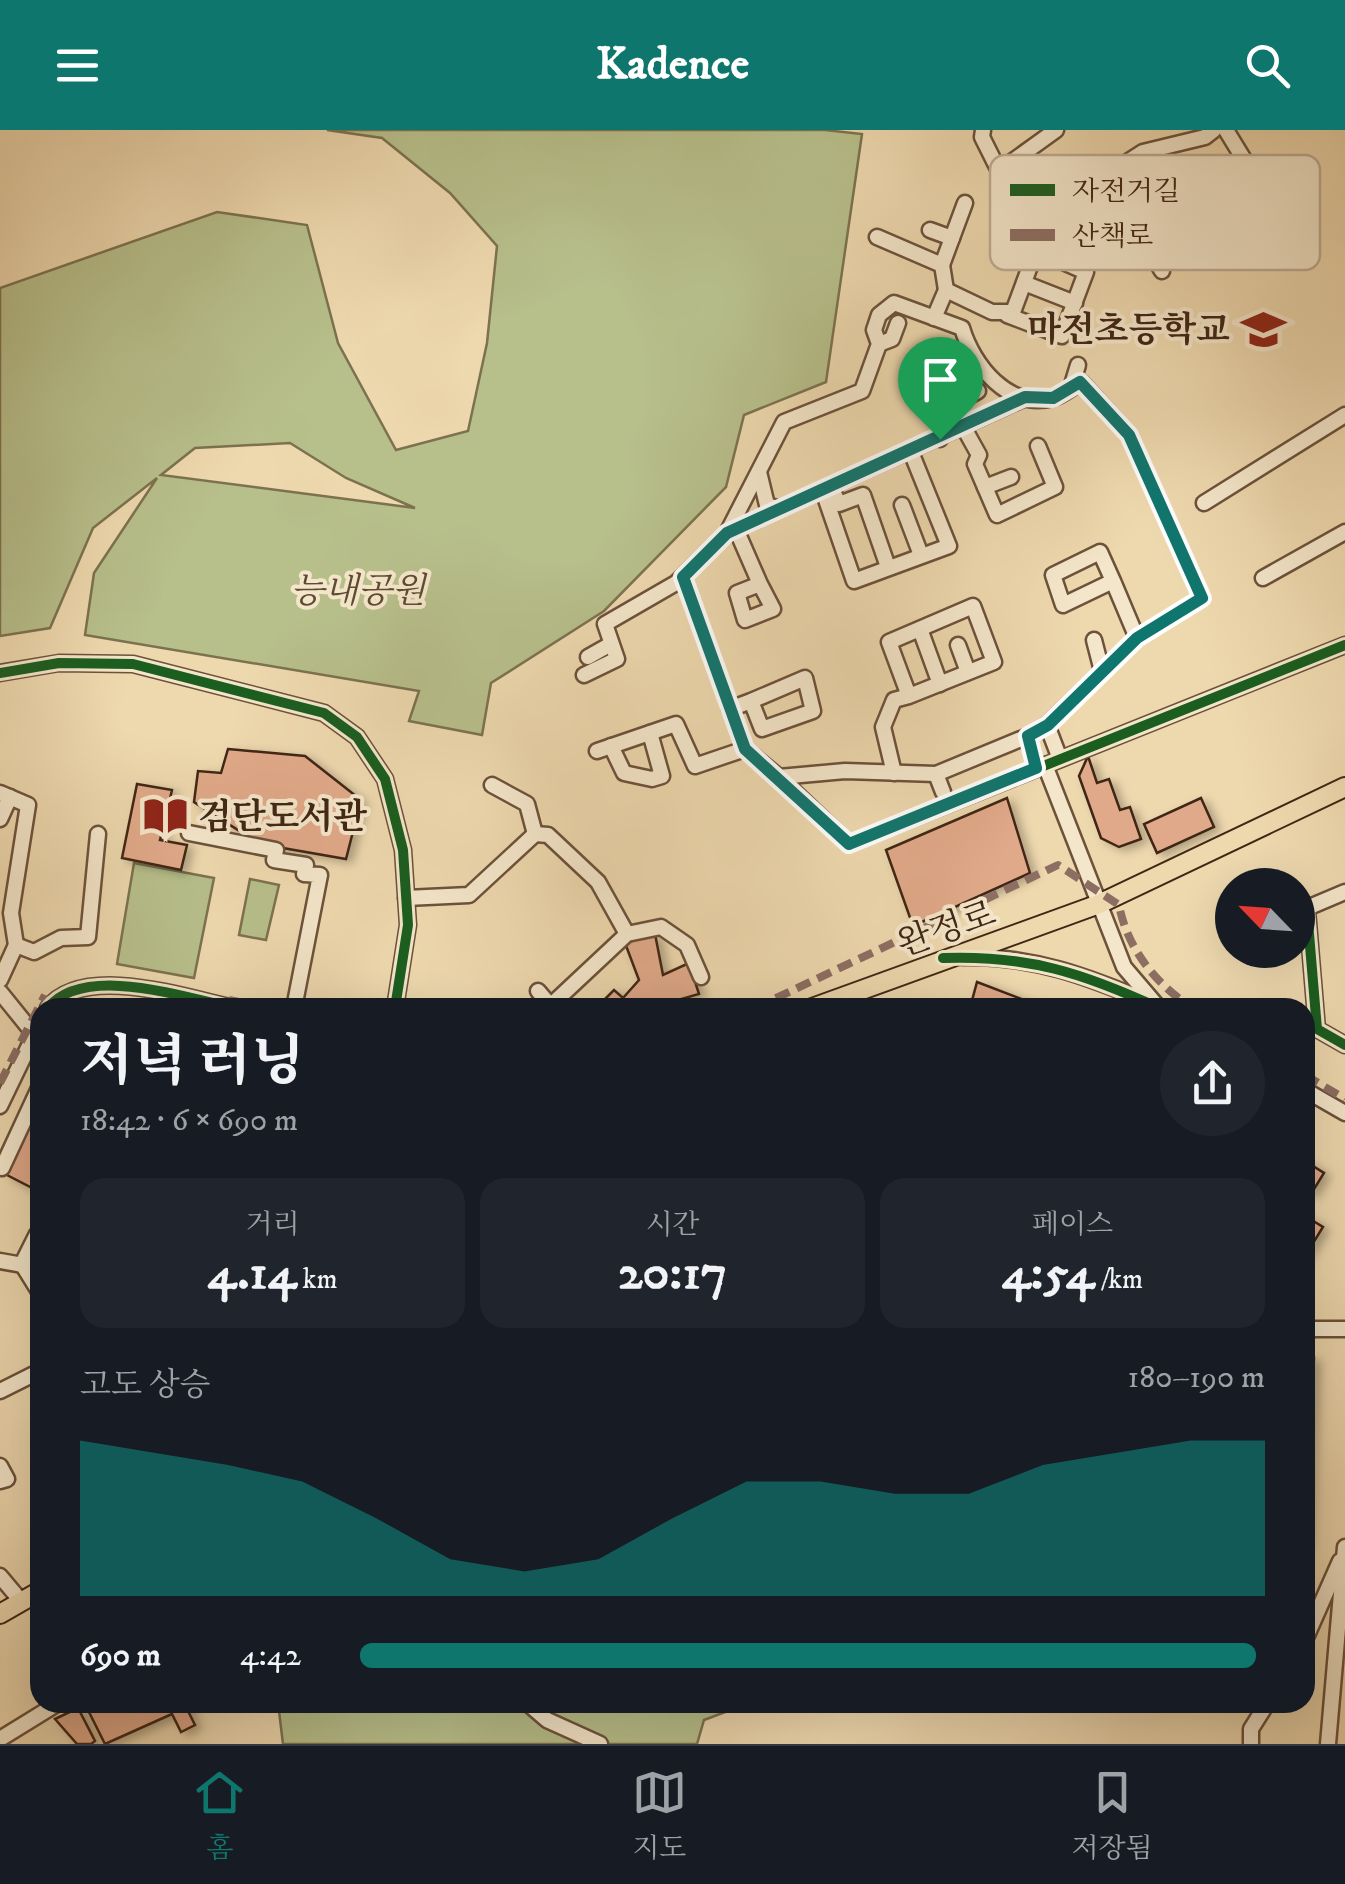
<!DOCTYPE html>
<html lang="ko">
<head>
<meta charset="utf-8">
<style>
	body { margin:0; font-family:"IM FELL DW Pica","Noto Serif KR",serif; background:#20242c; color:#f1f3f6; height:100vh; display:flex; flex-direction:column; font-size:38px; white-space:nowrap }
	* { box-sizing:border-box; margin:0 }
	p { font-size:32px; color:#9ea1a6 }
	.icon { flex:none; width:55px; height:55px; fill:none; stroke:currentColor; stroke-width:2; stroke-linecap:round; stroke-linejoin:round }
	.map { position:relative; flex:1; overflow:hidden }
	.panel { position:absolute; left:30px; top:868px; width:1285px; height:715px; display:flex; flex-direction:column; background:#171b24; border-radius:30px; box-shadow:0 10px 40px #0002 }
	.panel>* { flex:none }
	.needle { width:65px; rotate:295deg }
	.fabs { position:absolute; left:1215px; top:738px; display:grid; gap:20px }
	.fabs a { display:grid; place-items:center; width:100px; height:100px; border-radius:50%; background:#171b24; box-shadow:0 10px 40px #0002; font-size:50px }
	.pin { position:absolute; display:grid; place-items:center; width:85px; height:85px; color:#fff; margin:-102px -42px; border-radius:50% 50% 50% 0; rotate:-45deg; box-shadow:0 0 10px #0007 }
	.pin .icon { rotate:45deg }
	.round { display:grid; place-items:center; flex:none; width:105px; height:105px; border-radius:52px; background:#20242c }
	.headline { display:flex; align-items:center; justify-content:space-between; height:170px; padding:0 50px }
	h1 { font-size:55px; font-weight:800; line-height:75px }
	.stats { display:grid; grid-template-columns:repeat(3,1fr); gap:15px; height:170px; padding:10px 50px }
	.stats div { display:grid; align-content:center; border-radius:25px; background:#20242c; text-align:center }
	.stats b { font-size:50px; font-weight:800 }
	.stats small { font-size:28px; font-weight:400 }
	.stats p { font-size:28px }
	.chart { height:280px; padding:20px 50px }
	.chart p { display:flex; justify-content:space-between }
	.chart svg { width:100%; height:180px; margin-top:10px; fill:#0f766e; opacity:.7 }
	ul { padding:0 50px; list-style:none; font-size:32px }
	li { display:grid; grid-template-columns:160px 120px 1fr; align-items:center; height:75px }
	li i { height:25px; border-radius:12px; background:#0f766e }
	header { display:flex; justify-content:space-between; align-items:center; height:130px; padding:0 50px; background:#0f766e; color:#fff; font-size:45px; font-weight:800 }
	.tabs { display:flex; justify-content:space-around; align-items:center; height:140px; border-top:2px solid #363941; background:#171b24; font-size:28px; color:#9ea1a6 }
	.tabs a { display:grid; justify-items:center; gap:5px }
	.tabs .current { color:#0f766e }
	.map>svg:first-child { display:block }
	.green { fill:#b7bf8b; stroke:#7c7250; stroke-width:2.5; fill-rule:evenodd }
	.building { fill:#e0a989; stroke:#402615; stroke-width:2.5; filter:url(#shadow) }
	.lines { fill:none; stroke-linecap:round; stroke-linejoin:round }
	.minor-casing { stroke:#6c523b; stroke-width:19 }
	.major-casing { stroke:#402615; stroke-width:22 }
	.minor { stroke:#f4e6ca; stroke-width:14 }
	.major { stroke:#eed8ae; stroke-width:18 }
	.quiet { stroke:#8d6e63; stroke-width:8; stroke-dasharray:15 8; stroke-linecap:butt }
	.cycleway-casing { stroke:#f4e6ca; stroke-width:16 }
	.cycleway { stroke:#1b5e20; stroke-width:10 }
	.route-casing { stroke:#fff; stroke-width:20 }
	.route { stroke:#0f766e; stroke-width:12 }
	.labels { text-anchor:middle; stroke-width:8; stroke-linejoin:round; paint-order:stroke }
	.poi-label { font-size:35px; font-weight:bold; fill:#402615; stroke:#f4e6ca; text-anchor:end }
	.park-label { font-size:35px; font-style:italic; fill:#5e4c32; stroke:#f4e6ca }
	.street-label { font-size:35px; fill:#402615; stroke:#f4e6ca }
	.key { fill:#f4e6ca; stroke:#beac94; stroke-width:2.5 }
	.key-label { font-size:28px; fill:#402615 }
</style>
</head>
<body>
<header><svg class="icon" aria-label="menu" viewBox="0 0 24 24"><path d="M4 6h16M4 12h16M4 18h16"/></svg>Kadence<svg class="icon" aria-label="search" viewBox="0 0 24 24"><circle cx="10" cy="10" r="6"/><path d="M15 15l6 6"/></svg></header>
<div class="map">
<svg width="1345" height="1614" viewBox="0 0 1345 1614">
	<defs>
		<filter id="shadow"><feDropShadow dx="6" dy="3.5" stdDeviation="5" flood-color="#0004"/></filter>
	</defs>
	<rect width="100%" height="100%" fill="#eed8ae"/>
	<filter id="stains"><feTurbulence type="fractalNoise" baseFrequency=".002" numOctaves="4"/><feColorMatrix values="0 0 0 0 .2 0 0 0 0 .09 0 0 0 0 .02 0 0 0 .5 -.17"/></filter>
	<radialGradient id="worn" r=".72"><stop offset=".6" stop-color="#630" stop-opacity="0"/><stop offset="1" stop-color="#630" stop-opacity=".3"/></radialGradient>
	<g class="green">
		<path d="M327 0H825L862 4 826 252 744 285 726 357 604 481 491 553 482 605 409 591 419 561 85 505 94 443 157 348 93 398 50 498 0 506V158L217 82 307 95 338 213 396 320 468 301 487 213 497 116 450 63 382 8ZM290 313 346 348 415 378 161 345 195 318Z"/>
		<polygon points="134,733 214,748 194,848 117,834"/>
		<polygon points="250,749 279,755 266,810 239,805"/>
		<polygon points="278,1573 749,1573 704,1590 697,1614 283,1614"/>
	</g>
	<g class="building">
		<polygon points="228,619 305,626 361,670 346,729 260,714 194,672 198,641 221,643"/>
		<polygon points="1088,626 1097,653 1109,649 1120,680 1130,677 1141,709 1119,717 1101,708 1079,646"/>
		<polygon points="137,654 172,660 160,710 187,715 181,740 122,728"/>
		<polygon points="1007,668 1030,743 913,796 886,720"/>
		<polygon points="1201,668 1214,697 1157,723 1144,694"/>
		<polygon points="655,804 663,845 689,833 699,864 650,878 610,878 603,871 614,860 623,868 639,850 625,813"/>
		<polygon points="977,852 1045,878 970,878"/>
		<polygon points="40,971 40,1062 5,1044"/>
		<polygon points="1305,1031 1324,1043 1311,1064 1305,1060"/>
		<polygon points="1305,1086 1323,1097 1305,1126"/>
		<polygon points="1305,1228 1314,1228 1306,1415 1305,1415"/>
		<polygon points="84,1572 195,1572 187,1579 195,1595 181,1602 172,1584 105,1614"/>
		<polygon points="78,1578 95,1611 91,1614 77,1614 55,1589"/>
	</g>
	<g class="lines">
		<defs>
			<g id="minor">
				<polyline points="983,0 982,7 1004,51 1059,76 1143,22 1205,7 1214,0"/>
				<polyline points="999,41 1056,0"/>
				<polyline points="1105,47 1162,141"/>
				<polyline points="1227,57 1241,79"/>
				<polyline points="1225,90 1261,66 1262,59 1226,0"/>
				<polyline points="930,100 952,108 942,135"/>
				<polyline points="877,107 942,135 946,160"/>
				<polyline points="952,108 965,73"/>
				<polyline points="1122,127 1145,114"/>
				<polyline points="1024,153 1075,173"/>
				<polyline points="934,188 946,160 992,182 1013,182 1036,120 1086,142 1062,206 1007,185"/>
				<polyline points="879,214 892,209 898,193"/>
				<polyline points="1071,258 1078,235"/>
				<polyline points="964,298 979,325 975,334 997,385 1055,357 1038,316"/>
				<polyline points="940,309 946,278 978,261"/>
				<polyline points="759,342 767,375 780,379"/>
				<polyline points="831,357 839,374 863,365 888,437"/>
				<polyline points="985,357 1011,347"/>
				<polyline points="823,361 854,451 949,416 911,322"/>
				<polyline points="1204,373 1345,285"/>
				<polyline points="902,375 921,425"/>
				<polyline points="736,399 760,454 737,463 745,490 773,479 760,454"/>
				<polyline points="727,403 1025,268"/>
				<polyline points="1263,448 1345,402"/>
				<polyline points="1113,451 1100,422 1053,445 1063,475 1113,451 1137,508"/>
				<polyline points="920,499 940,554"/>
				<polyline points="1094,510 1102,541"/>
				<polyline points="958,515 968,542"/>
				<polyline points="588,527 611,514"/>
				<polyline points="0,543 59,533 133,534 324,583 357,607 385,649 403,720 408,795 395,878"/>
				<path d="M584 545 617 529 605 494 676 453 727 403 784 292 862 261 879 214 874 200 879 185 894 173 962 198C973 235 1008 280 1053 268 1062 266 1072 257 1081 252L1129 305 1202 468 1137 508 1047 595 1028 606 936 644 845 641 779 647 745 619 683 447"/>
				<polyline points="730,579 751,571 762,599 813,581 805,548 751,571"/>
				<polyline points="1047,595 1060,629"/>
				<polyline points="1028,606 1036,638"/>
				<polyline points="611,616 624,643 652,649 662,646 650,603"/>
				<polyline points="597,621 676,594 695,636 745,619"/>
				<polyline points="1045,635 1124,837 1159,878"/>
				<polyline points="894,643 883,597 894,570 909,566 889,512 973,476 994,532 909,566"/>
				<polyline points="936,644 943,662"/>
				<polyline points="779,647 849,714 1345,515"/>
				<polyline points="492,655 527,674 535,704"/>
				<polyline points="0,663 28,675 11,783 16,815"/>
				<polyline points="0,689 10,667"/>
				<polyline points="189,703 276,720 274,730 306,735 304,744 320,745 294,878"/>
				<polyline points="535,704 548,705 598,752 627,804"/>
				<polyline points="406,768 469,765 535,704"/>
				<polyline points="1307,780 1317,899 1345,915"/>
				<polyline points="1300,781 1345,762"/>
				<polyline points="1229,802 1232,801"/>
				<path d="M962 827C1032 825 1089 847 1153 874"/>
				<polyline points="0,850 16,815 34,822 61,808 88,807 98,704"/>
				<polyline points="538,861 550,875"/>
				<polyline points="0,862 34,904"/>
				<path d="M48 878C84 833 186 868 234 878"/>
				<polyline points="548,878 627,804 661,797 687,815 701,847"/>
				<polyline points="1305,960 1345,983"/>
				<polyline points="0,976 40,893"/>
				<polyline points="2,1038 40,956"/>
				<polyline points="37,1104 22,1134 40,1163"/>
				<polyline points="0,1131 40,1138"/>
				<polyline points="1305,1199 1345,1199"/>
				<polyline points="0,1261 40,1241"/>
				<polyline points="0,1336 7,1349 0,1351"/>
				<polyline points="0,1446 21,1471"/>
				<polyline points="1305,1510 1340,1431"/>
				<polyline points="526,1572 547,1590 600,1614"/>
				<polyline points="0,1609 60,1572"/>
				<polyline points="1251,1614 1251,1599 1268,1572"/>
				<polyline points="1328,1614 1345,1417"/>
			</g>
			<g id="major">
				<polyline points="812,878 1099,774 1345,657"/>
				<polyline points="0,1484 40,1461"/>
			</g>
		</defs>
		<use href="#minor" class="minor-casing"/>
		<use href="#major" class="major-casing"/>
		<use href="#minor" class="minor"/>
		<use href="#major" class="major"/>
		<g class="quiet">
			<polyline points="229,870 268,878"/>
			<path d="M755 878 1058 735 1119 775C1127 818 1156 855 1193 878"/>
			<polyline points="1305,945 1345,969"/>
			<polyline points="0,953 45,865"/>
		</g>
		<defs>
			<g id="cycleway">
				<polyline points="0,543 59,533 133,534 324,583 357,607 385,649 403,720 408,795 395,878"/>
				<polyline points="849,714 1345,515"/>
				<polyline points="1307,780 1317,899 1345,915"/>
				<path d="M943 828C1028 825 1083 843 1159 878"/>
				<path d="M48 878C84 833 186 868 234 878"/>
			</g>
		</defs>
		<use href="#cycleway" class="cycleway-casing"/>
		<use href="#cycleway" class="cycleway"/>
	</g>
	<g class="lines">
		<defs>
			<polygon id="route" points="1080,252 1129,305 1202,468 1137,508 1048,595 1028,606 1036,638 849,714 745,619 683,447 727,403 1025,267 1053,268"/>
		</defs>
		<use href="#route" class="route-casing"/>
		<use href="#route" class="route"/>
	</g>
	<defs>
		<symbol id="school-bare" viewBox="-9 -9 18 18"><path d="M0-5L7-2L0 1L-7-2ZM-4 1L0 2.5L4 1V4Q0 6-4 4Z" fill="#8f2418" stroke="#f4e6ca" stroke-width="2.5" paint-order="stroke"/></symbol>
		<symbol id="library-bare" viewBox="-9 -9 18 18"><path d="M-6-4Q-3-5.5-.7-3.5V5Q-3 3-6 4ZM6-4Q3-5.5 .7-3.5V5Q3 3 6 4Z" fill="#8f2418" stroke="#f4e6ca" stroke-width="2.5" paint-order="stroke"/></symbol>
	</defs>
	<g fill-rule="evenodd">
		<use href="#school-bare" x="1232" y="168" width="63" height="63"/>
		<use href="#library-bare" x="134" y="654" width="63" height="63"/>
	</g>
	<g class="labels">
		<g class="poi-label">
			<text x="1230" y="211">마전초등학교</text>
			<text x="198" y="698" text-anchor="start">검단도서관</text>
		</g>
		<g class="park-label">
			<text x="358" y="472">능내공원</text>
		</g>
		<g class="street-label">
			<text transform="translate(946 798) rotate(-19)" y="12">완정로</text>
		</g>
	</g>
	<rect x="990" y="25" width="330" height="115" rx="15" class="key"/>
	<rect x="1010" y="54" width="45" height="12" fill="#1b5e20"/>
	<rect x="1010" y="99" width="45" height="12" fill="#8d6e63"/>
	<g class="key-label">
		<text x="1072" y="70">자전거길</text>
		<text x="1072" y="115">산책로</text>
	</g>
	<rect width="100%" height="100%" filter="url(#stains)"/>
	<rect width="100%" height="100%" fill="url(#worn)"/>
</svg>
<div class="fabs">
<a><svg class="needle" viewBox="-14 -14 28 28"><path d="M0-13l5 13h-10z" fill="#e53935"/><path d="M0 13l5-13h-10z" fill="#9ea1a6"/></svg></a>
</div>
<div class="pin" style="left:940px;top:309px;background:#1e9e55"><svg class="icon" aria-label="arrive" viewBox="0 0 24 24"><path d="M6 21V4h12l-3 4 3 4H6"/></svg></div>
<section class="panel">
<div class="headline"><div><h1>저녁 러닝</h1><p>18:42 · 6 × 690 m</p></div><a class="round"><svg class="icon" aria-label="share" viewBox="0 0 24 24"><path d="M12 15V3M7 8l5-5 5 5M5 13v7h14v-7"/></svg></a></div>
<div class="stats">
<div><p>거리</p><b>4.14<small> km</small></b></div>
<div><p>시간</p><b>20:17</b></div>
<div><p>페이스</p><b>4:54<small> /km</small></b></div>
</div>
<div class="chart"><p><span>고도 상승</span>180–190 m</p>
<svg viewBox="0 0 160 44" preserveAspectRatio="none"><path d="M0 44V6L10 9L20 12L30 16L40 25L50 35L60 38L70 35L80 25L90 16L100 16L110 19L120 19L130 12L140 9L150 6L160 6V44z"/></svg>
</div>
<ul>
<li><b>690 m</b>4:42<i style="width:99%"></i></li>
</ul>
</section>
</div>
<nav class="tabs">
<a class="current"><svg class="icon" aria-label="home" viewBox="0 0 24 24"><path d="M3 11l9-7 9 7M6 9v11h12V9"/></svg>홈</a>
<a><svg class="icon" aria-label="map" viewBox="0 0 24 24"><path d="M3 6l6-2 6 2 6-2v14l-6 2-6-2-6 2zM9 4v14M15 6v14"/></svg>지도</a>
<a><svg class="icon" aria-label="saved" viewBox="0 0 24 24"><path d="M7 4h10v16l-5-4-5 4z"/></svg>저장됨</a>
</nav>
</body>
</html>
